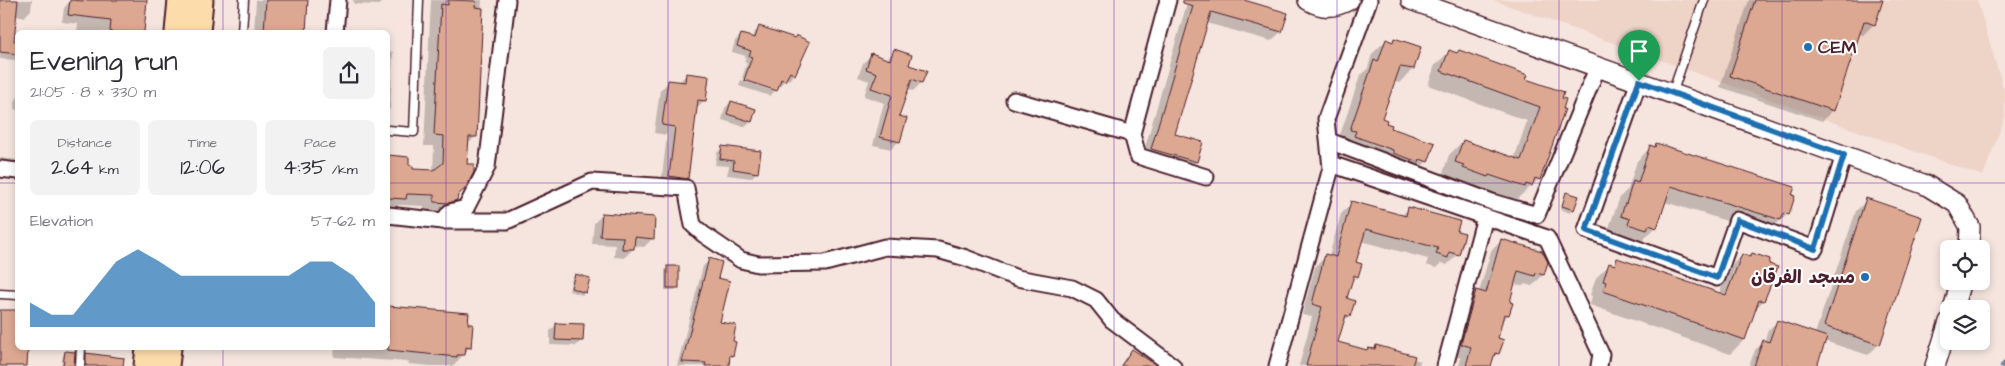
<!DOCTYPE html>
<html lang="en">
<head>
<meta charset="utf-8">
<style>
	body { margin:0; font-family:"Architects Daughter","Playpen Sans Arabic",sans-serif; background:#f2f2f3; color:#2b2b33; height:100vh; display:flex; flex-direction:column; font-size:19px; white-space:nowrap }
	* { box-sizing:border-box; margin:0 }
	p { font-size:16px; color:#7c7c81 }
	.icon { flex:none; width:28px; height:28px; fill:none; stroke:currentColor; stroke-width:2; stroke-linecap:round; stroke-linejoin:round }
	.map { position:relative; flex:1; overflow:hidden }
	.panel { position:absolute; left:15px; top:30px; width:375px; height:320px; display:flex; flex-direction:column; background:#fff; border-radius:8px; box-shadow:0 2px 8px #0003 }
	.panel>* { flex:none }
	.tools { position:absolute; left:1940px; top:240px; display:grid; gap:10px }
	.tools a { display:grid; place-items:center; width:50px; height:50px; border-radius:8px; background:#fff; box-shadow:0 2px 8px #0003; font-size:25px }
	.pin { position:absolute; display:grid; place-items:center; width:42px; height:42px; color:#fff; margin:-51px -21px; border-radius:50% 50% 50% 0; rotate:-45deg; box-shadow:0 0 5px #0007 }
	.pin .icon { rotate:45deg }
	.round { display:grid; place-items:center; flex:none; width:52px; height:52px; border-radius:8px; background:#f2f2f3 }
	.overview { display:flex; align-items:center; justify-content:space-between; height:85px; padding:0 15px }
	h1 { font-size:28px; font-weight:600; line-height:38px }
	.figures { display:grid; grid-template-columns:repeat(3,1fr); gap:8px; height:85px; padding:5px 15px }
	.figures div { display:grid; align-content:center; border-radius:8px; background:#f2f2f3; text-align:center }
	.figures b { font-size:21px; font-weight:600 }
	.figures small { font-size:14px; font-weight:400 }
	.figures p { font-size:14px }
	.chart { height:140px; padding:10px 15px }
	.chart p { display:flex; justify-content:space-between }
	.chart svg { width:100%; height:90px; margin-top:5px; fill:#1f6fb2; opacity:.7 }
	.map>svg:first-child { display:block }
	.built { fill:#eed3c7 }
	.shadow { fill:#0003 }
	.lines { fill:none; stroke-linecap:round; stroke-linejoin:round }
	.stream { stroke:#7585a2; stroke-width:4.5 }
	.building { fill:#dda892; stroke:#4a1f2b }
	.service-casing { stroke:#4a1f2b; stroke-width:11 }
	.minor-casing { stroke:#4a1f2b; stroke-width:19 }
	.tertiary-casing { stroke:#4a1f2b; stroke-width:22 }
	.trunk-casing { stroke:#4a1f2b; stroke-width:29 }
	.service { stroke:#fff; stroke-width:8 }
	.minor { stroke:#fff; stroke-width:15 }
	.tertiary { stroke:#fff; stroke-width:19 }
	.trunk { stroke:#fddcac; stroke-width:25 }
	.route-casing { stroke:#fff; stroke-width:10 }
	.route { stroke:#1f6fb2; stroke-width:6 }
	.grid { fill:none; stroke:#7b2cbf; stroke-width:1; stroke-opacity:0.55 }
	.poi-dot { fill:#1f6fb2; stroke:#fff; stroke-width:2 }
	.labels { text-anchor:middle; stroke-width:4; stroke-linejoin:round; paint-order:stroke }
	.poi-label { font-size:18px; font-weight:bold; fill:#4a1f2b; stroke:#fff; text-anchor:start }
</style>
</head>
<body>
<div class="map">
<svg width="2005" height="366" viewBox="0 0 2005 366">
	<rect width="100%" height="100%" fill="#f5e5de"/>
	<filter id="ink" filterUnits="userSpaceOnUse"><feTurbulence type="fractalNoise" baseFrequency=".02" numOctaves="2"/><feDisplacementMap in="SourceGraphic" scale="10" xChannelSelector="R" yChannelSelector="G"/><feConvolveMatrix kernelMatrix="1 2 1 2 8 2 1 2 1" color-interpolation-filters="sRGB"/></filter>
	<g filter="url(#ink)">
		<polygon class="built" points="1493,0 1977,0 2005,94 2005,117 1983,176"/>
		<g class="shadow">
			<polygon points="0,0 32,0 31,10 24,17 15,16 12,42 18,43 18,60 0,59"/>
			<polygon points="79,0 146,0 143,32 77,32 78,24 62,22 64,8 70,1 79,2"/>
			<polygon points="256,0 306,0 304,32 254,32"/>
			<polygon points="353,0 388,0 383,1 379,5 354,4"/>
			<polygon points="431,0 482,0 475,137 467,145 456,200 445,211 437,213 424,213 424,206 399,205 394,210 388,209 388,157 408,158 407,166 412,170 433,171 434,146 424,146"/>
			<polygon points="1188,0 1239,0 1286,14 1281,32 1271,41 1207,23 1174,135 1201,143 1196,162 1186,171 1142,158"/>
			<polygon points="1749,0 1882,0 1874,24 1863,35 1858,34 1833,110 1822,121 1720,87"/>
			<polygon points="759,28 794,74 789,80 785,78 784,81 770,96 739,86 741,80 774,91 774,89 742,78 747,63 744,62 746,56 732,52 735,41 741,35 752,39 753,34"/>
			<polygon points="1386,40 1392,42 1395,40 1413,69 1399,83 1393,82 1380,119 1427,161 1413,175 1337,144 1360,76 1368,68 1372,54"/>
			<polygon points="388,51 393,52 390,109 388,111"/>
			<polygon points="894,51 921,83 913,91 907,89 898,117 899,141 891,149 873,145 884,103 864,96 869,81 858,77 863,63 871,55 886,60"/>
			<polygon points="1449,52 1563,93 1539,179 1517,199 1513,198 1510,200 1442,176 1449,155 1463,141 1514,159 1527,121 1428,85 1435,65"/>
			<polygon points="687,74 705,101 695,110 687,178 678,187 661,185 667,135 654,133 660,90 669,82 678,83"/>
			<polygon points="18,97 18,110 14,109 16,99"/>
			<polygon points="731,102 751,122 745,127 722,120 725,108"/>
			<polygon points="1656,145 1791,196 1788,214 1766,233 1665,202 1656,227 1642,241 1636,239 1632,243 1615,238 1617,233 1608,230 1620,197 1628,189 1637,161 1651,147 1653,148"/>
			<polygon points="723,147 757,172 751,178 727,175 729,166 715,165 717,153"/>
			<polygon points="0,158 17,160 17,161 11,167 0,166"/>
			<polygon points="1567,194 1577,197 1570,213 1560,209"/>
			<polygon points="1867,200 1879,344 1868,355 1824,341 1816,366 1749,366 1755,350 1764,342 1768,330 1777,322 1815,334 1856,211"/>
			<polygon points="1352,203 1401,216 1409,208 1455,232 1458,254 1447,265 1441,263 1436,268 1426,265 1428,259 1361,241 1354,263 1357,276 1350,283 1345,299 1349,316 1342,323 1336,343 1366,351 1373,350 1377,346 1420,361 1419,366 1299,366 1312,317 1302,315 1315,267 1326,256 1329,256 1341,214"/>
			<polygon points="602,215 653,238 644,247 633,246 633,249 624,258 614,257 615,245 592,244 594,223"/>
			<polygon points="1502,240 1543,275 1532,286 1525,284 1523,286 1514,284 1508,303 1508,315 1501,322 1496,339 1498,353 1491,360 1490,366 1459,366 1461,358 1451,355 1465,302 1476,292 1479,292 1491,251"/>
			<polygon points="1752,254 1763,301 1755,309 1744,340 1730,354 1590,305 1592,296 1590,295 1596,278 1610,264 1612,265 1618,260 1719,294 1728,269 1742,255 1748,258"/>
			<polygon points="710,260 716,279 718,323 732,342 732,355 728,359 728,366 677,366 703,266"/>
			<polygon points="668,267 677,287 675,290 665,290 665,270"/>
			<polygon points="575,275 585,292 582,295 569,291 572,278"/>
			<polygon points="388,308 467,314 467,325 470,347 453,366 431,366 408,364 409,362 334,357 335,348 331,348 388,348"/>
			<polygon points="556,325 582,340 576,346 550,345 550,331"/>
			<polygon points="1132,351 1154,366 1119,366"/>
			<polygon points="65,352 74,366 61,366 63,355"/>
			<polygon points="87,355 106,366 83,366 84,357"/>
		</g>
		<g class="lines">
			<polyline class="stream" points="2002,366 2005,363"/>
		</g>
		<g class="building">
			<polygon points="0,0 18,0 14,41 18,41 18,54 0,52"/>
			<polygon points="70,0 84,1 84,0 147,0 144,32 110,32 111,20 68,15"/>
			<polygon points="266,0 308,0 306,32 264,32"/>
			<polygon points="448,0 476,1 475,7 483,8 477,137 469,137 467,164 474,164 474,172 466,188 458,195 457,200 449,203 434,202 434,195 407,194 406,199 388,198 388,155 409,157 409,165 413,166 413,169 434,170 443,163 444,136 434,135 441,4 448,5"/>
			<polygon points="1183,0 1244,0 1288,13 1282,32 1211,12 1175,134 1203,142 1197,162 1151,149 1193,6 1183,3"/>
			<polygon points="1755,0 1883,0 1875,25 1864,21 1834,111 1730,76"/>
			<polygon points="759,26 795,38 796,35 810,42 795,75 790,72 785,81 781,79 777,91 744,80 752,57 749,56 751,51 737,46 741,34 755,38"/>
			<polygon points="1394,38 1421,47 1414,69 1400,67 1382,118 1387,120 1386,123 1392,125 1391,128 1435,143 1428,162 1420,159 1419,162 1393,153 1393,150 1354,136 1356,131 1350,130 1374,60 1378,62 1386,39 1393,42"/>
			<polygon points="894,49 912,55 909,65 927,71 922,83 912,79 899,116 907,118 900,142 880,137 892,95 871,88 877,73 866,69 871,53 890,60"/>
			<polygon points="1449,50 1457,53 1459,50 1528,75 1526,79 1564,92 1562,98 1566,99 1563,109 1565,109 1540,180 1535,178 1532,186 1526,184 1525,187 1489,175 1488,177 1463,168 1464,165 1455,162 1463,140 1521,160 1540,107 1441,71"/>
			<polygon points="686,73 709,76 706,101 698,100 688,179 669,176 675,127 662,125 668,80 685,82"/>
			<polygon points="731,101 756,109 752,122 727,114"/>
			<polygon points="1656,143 1795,187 1792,195 1795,196 1789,215 1784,213 1781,220 1671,186 1657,228 1649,225 1647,230 1628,224 1630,219 1621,216 1625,203 1626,204 1633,181 1638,183 1650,145 1655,147"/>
			<polygon points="722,146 761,151 758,173 733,169 734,161 720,159"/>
			<polygon points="1566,192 1579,196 1574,210 1562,206"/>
			<polygon points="1866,198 1922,217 1880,345 1824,326"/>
			<polygon points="1351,201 1406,216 1408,207 1460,221 1457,231 1465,233 1459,255 1449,252 1448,258 1436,254 1438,248 1366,229 1356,262 1362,264 1358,277 1354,275 1347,298 1355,301 1350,317 1346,315 1338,342 1367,350 1368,348 1375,349 1376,345 1415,356 1412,366 1306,366 1322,307 1312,304 1325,254 1336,257"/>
			<polygon points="602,213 655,217 654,239 635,237 634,249 622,249 623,237 600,236"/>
			<polygon points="1501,239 1542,251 1548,262 1544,275 1536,273 1535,276 1518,271 1510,302 1513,303 1509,315 1504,314 1498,338 1504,340 1499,354 1495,353 1491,366 1466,366 1471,347 1461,344 1476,290 1486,293"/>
			<polygon points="1752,253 1770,259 1769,264 1778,267 1764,301 1759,300 1745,340 1603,291 1606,282 1603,281 1609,263 1615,265 1617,258 1726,295 1742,254 1750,257"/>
			<polygon points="709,258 722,262 718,278 730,281 720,322 736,325 733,341 736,342 733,356 730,355 729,366 705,366 706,363 682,362"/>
			<rect x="667" y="266" width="12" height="22"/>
			<polygon points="575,274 590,278 586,293 571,288"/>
			<polygon points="388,306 469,313 468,324 473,324 471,348 466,347 465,355 457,355 457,357 388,350"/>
			<polygon points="0,310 18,310 18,348 28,348 27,366 0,366"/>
			<polygon points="1777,320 1827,337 1817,366 1754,366 1763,340 1769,342"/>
			<polygon points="556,323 584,324 583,341 555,340"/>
			<polygon points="1132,349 1153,363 1157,366 1121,366"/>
			<polygon points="65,351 75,352 74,366 63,366"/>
			<polygon points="86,353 124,358 123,366 86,366"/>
		</g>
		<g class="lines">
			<defs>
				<g id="service">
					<polyline points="242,32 244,0"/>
					<polyline points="1672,94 1704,0"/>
					<polyline points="388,130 414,132 419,0"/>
					<polyline points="0,294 18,295"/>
					<polyline points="80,366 81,348"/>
				</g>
				<g id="minor">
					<polyline points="335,32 338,0"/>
					<polyline points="1639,81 1586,230 1717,278 1737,220 1815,249 1844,155"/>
					<polyline points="1014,100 1132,134 1168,0"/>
					<polyline points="1132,134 1138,156 1206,177"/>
					<polyline points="1329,141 1492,202 1537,215 1598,66"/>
					<polyline points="1331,164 1547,238 1601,354 1599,366"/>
					<polyline points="0,169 18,171"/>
					<polyline points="388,215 443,221 507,221 592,182 686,188 693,225 703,234 741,260 758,264 825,263 885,247 938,250 966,258 1017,278 1072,288 1096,300 1112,320 1173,366"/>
					<polyline points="443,221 450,212 466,208 487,167 507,0"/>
					<polyline points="1277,366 1331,168 1326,119 1369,0"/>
					<polyline points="1445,366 1485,217"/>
				</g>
				<g id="tertiary">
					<path d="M1308 0C1323 9 1334 8 1349 0"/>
					<polyline points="1411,0 1926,185 1957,204 1970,227 1969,249"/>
					<polyline points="1953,309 1961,281"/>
					<polyline points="1935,366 1949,322"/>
				</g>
				<g id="trunk">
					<polyline points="178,32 181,0"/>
					<polyline points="197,32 200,0"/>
					<polyline points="147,366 149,348"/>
					<polyline points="166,366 168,348"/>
				</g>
			</defs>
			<use href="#service" class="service-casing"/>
			<use href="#minor" class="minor-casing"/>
			<use href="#tertiary" class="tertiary-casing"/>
			<use href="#trunk" class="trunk-casing"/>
			<use href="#service" class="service"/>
			<use href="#minor" class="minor"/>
			<use href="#tertiary" class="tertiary"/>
			<use href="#trunk" class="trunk"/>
		</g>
	</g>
	<g class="lines" filter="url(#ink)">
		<defs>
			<polygon id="route" points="1639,81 1844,155 1815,249 1737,220 1717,278 1586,230"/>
		</defs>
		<use href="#route" class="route-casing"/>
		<use href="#route" class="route"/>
	</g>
	<path class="grid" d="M223 0V32M446 0V366M668 0V366M891 0V366M1114 0V366M1337 0V366M1559 0V366M1782 0V366M0 183H18M388 183H2005M223 348V366"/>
	<g class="poi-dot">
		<circle cx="1808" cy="47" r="5"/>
		<circle cx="1865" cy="277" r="5"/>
	</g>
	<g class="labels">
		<g class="poi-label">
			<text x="1818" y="53">CEM</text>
			<text x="1855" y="283" text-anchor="end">مسجد الفرقان</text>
		</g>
	</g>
</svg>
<div class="tools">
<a><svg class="icon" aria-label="locate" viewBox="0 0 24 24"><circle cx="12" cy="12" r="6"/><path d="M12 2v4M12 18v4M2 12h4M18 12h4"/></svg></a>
<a><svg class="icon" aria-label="layers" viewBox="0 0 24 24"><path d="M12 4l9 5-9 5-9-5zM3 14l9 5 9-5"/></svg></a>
</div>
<div class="pin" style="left:1639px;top:81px;background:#1e9e55"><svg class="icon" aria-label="arrive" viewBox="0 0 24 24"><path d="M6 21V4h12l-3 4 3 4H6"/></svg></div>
<section class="panel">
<div class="overview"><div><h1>Evening run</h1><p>21:05 · 8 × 330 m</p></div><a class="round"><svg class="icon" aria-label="share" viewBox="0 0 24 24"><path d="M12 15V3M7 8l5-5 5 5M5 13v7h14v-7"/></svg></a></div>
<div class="figures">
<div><p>Distance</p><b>2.64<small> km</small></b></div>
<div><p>Time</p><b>12:06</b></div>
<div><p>Pace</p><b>4:35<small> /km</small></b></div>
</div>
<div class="chart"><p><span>Elevation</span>57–62 m</p>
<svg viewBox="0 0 160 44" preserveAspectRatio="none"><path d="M0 44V32L10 38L20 38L30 25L40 12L50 6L60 12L70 19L80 19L90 19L100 19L110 19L120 19L130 12L140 12L150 19L160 32V44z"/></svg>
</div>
</section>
</div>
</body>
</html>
